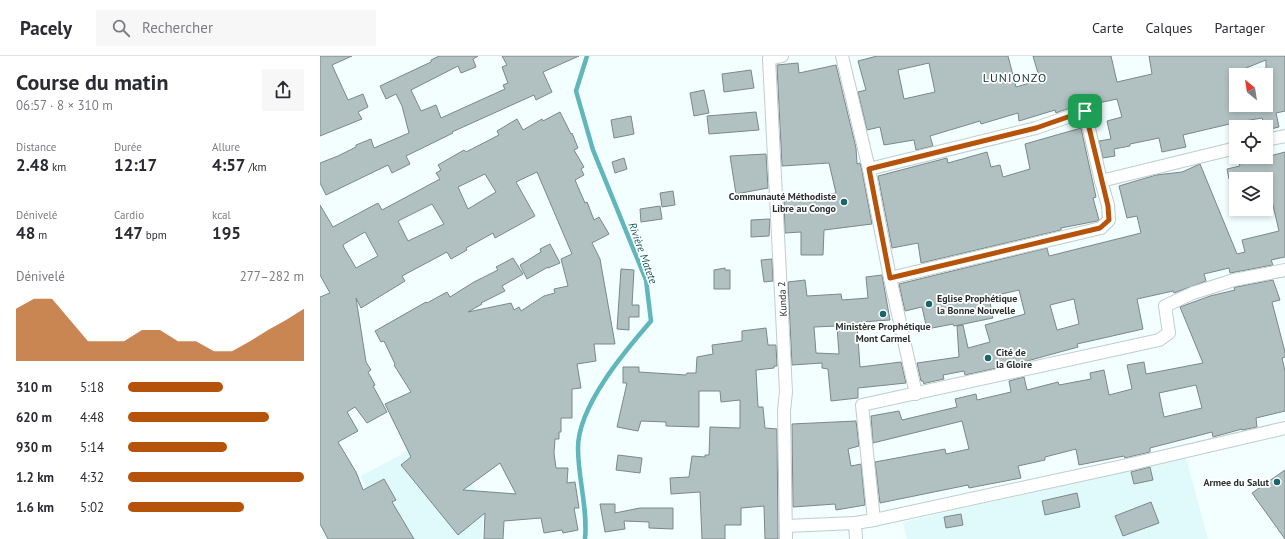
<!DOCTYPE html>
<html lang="fr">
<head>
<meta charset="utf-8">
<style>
	body { margin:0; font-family:"PT Sans",sans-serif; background:#f7f7f7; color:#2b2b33; height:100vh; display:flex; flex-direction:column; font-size:15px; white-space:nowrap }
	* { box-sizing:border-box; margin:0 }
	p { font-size:13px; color:#7c7c81 }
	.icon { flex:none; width:22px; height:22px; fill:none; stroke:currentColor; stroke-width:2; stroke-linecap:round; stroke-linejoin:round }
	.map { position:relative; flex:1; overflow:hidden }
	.panel { display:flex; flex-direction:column; background:#fff; width:320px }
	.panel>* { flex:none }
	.needle { width:26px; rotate:330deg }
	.tools { position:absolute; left:909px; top:12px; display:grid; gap:8px }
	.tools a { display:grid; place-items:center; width:44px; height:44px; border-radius:0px; background:#fff; box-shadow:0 2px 6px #0003; font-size:20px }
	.pin { position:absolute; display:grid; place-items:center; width:34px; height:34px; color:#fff; margin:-17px; border-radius:8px; box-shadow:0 2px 6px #0006 }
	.round { display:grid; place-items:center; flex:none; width:42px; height:42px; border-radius:0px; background:#f7f7f7 }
	.overview { display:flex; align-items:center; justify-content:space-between; height:68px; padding:0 16px }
	h1 { font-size:22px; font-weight:700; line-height:30px }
	.stats { display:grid; grid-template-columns:repeat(3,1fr); gap:6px; height:68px; padding:4px 16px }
	.stats div { display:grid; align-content:center }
	.stats b { font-size:17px; font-weight:700 }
	.stats small { font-size:11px; font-weight:400 }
	.stats p { font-size:11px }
	.chart { height:112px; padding:8px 16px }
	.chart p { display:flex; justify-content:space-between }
	.chart svg { width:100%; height:72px; margin-top:4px; fill:#b45309; opacity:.7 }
	ul { padding:0 16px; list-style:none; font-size:13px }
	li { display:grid; grid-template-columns:64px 48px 1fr; align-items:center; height:30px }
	li i { height:10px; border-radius:5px; background:#b45309 }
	header { display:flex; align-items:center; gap:24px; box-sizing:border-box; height:56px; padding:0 20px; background:#fff; border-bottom:1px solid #e1e1e2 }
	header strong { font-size:19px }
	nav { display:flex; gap:22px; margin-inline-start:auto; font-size:14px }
	.search { width:280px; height:36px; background:#f7f7f7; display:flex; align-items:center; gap:10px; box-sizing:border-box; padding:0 14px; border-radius:0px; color:#7c7c81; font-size:15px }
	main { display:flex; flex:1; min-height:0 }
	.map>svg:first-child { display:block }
	.built { fill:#e0fafb }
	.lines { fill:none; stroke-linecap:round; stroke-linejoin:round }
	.stream { stroke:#60b6bb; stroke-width:4.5 }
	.building { fill:#b1c0c1; stroke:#7a8889; fill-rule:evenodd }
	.minor-casing { stroke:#becdce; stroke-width:14 }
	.minor { stroke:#fff; stroke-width:12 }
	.route-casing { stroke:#fff; stroke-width:8 }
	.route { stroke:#b45309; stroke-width:5 }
	.poi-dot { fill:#166569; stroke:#fff; stroke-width:1.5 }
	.labels { text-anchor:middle; stroke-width:3.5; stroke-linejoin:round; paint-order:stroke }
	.poi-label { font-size:10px; font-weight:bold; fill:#2a3030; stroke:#fff; text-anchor:end }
	.street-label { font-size:10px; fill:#2a3030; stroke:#fff }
	.water-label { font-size:11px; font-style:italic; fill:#165f62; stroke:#fff }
	.quarter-label { font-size:12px; letter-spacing:1px; fill:#0e3234; stroke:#fff }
</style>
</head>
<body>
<header>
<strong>Pacely</strong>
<div class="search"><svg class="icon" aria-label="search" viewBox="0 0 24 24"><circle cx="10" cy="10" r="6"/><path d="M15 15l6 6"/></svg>Rechercher</div>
<nav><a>Carte</a><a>Calques</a><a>Partager</a></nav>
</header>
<main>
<section class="panel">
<div class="overview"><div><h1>Course du matin</h1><p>06:57 · 8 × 310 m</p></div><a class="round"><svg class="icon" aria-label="share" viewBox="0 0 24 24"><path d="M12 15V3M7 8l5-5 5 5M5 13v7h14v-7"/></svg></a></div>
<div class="stats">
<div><p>Distance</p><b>2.48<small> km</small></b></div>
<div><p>Durée</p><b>12:17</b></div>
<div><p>Allure</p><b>4:57<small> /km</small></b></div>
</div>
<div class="stats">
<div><p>Dénivelé</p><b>48<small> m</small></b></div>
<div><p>Cardio</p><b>147<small> bpm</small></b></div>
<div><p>kcal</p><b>195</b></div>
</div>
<div class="chart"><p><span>Dénivelé</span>277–282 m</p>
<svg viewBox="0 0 160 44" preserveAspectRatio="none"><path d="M0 44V12L10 6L20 6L30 19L40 32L50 32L60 32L70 25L80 25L90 32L100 32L110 38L120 38L130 32L140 25L150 19L160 12V44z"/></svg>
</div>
<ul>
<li><b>310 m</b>5:18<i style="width:54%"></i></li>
<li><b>620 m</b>4:48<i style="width:80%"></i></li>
<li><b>930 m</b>5:14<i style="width:56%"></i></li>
<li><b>1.2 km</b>4:32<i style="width:100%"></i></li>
<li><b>1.6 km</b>5:02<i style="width:66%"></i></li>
</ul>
</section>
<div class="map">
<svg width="965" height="483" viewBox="0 0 965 483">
	<rect width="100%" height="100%" fill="#f2feff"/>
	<g class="built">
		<polygon points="107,385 165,441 162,483 70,483 41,420"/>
		<polygon points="866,402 888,483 587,483 583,466"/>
	</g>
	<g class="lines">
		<path class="stream" d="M265 483C268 452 258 423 258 392 258 350 305 295 331 265L326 224 273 94 256 35 267 0"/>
	</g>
	<g class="building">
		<polygon points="0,0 32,0 12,9 28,44 43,38 48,51 38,56 42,63 0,80"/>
		<polygon points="119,0 158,0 153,3 156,11 141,17 138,10 91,34 101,55 116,49 121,62 185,33 183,29 188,27 182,11 187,9 182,0 259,0 223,16 232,36 216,44 214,39 132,76 133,77 86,100 90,108 72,117 68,109 6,139 0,127 0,107 18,100 36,91 36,89 51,83 54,92 89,77 82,50 76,38 66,43 60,30 111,6 111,4"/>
		<path d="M557 0H688L696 31 720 24 713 0H791L797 26 832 18 829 0H965V55L956 57 959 71 946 74 942 62 918 66 863 79 866 91 842 96 839 82 810 88V90L794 93 795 100 783 102 779 85 791 83 787 65 802 61 797 43 769 49 763 48 741 55 736 57 735 54 699 65 698 57 661 68 660 65 610 80 613 90 596 94 594 84 564 89 560 71 547 74 538 36 546 34 538 5ZM946 4V49H916V16ZM609 7 615 36 584 43 578 14Z"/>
		<polygon points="478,7 479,17 516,9 536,92 537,108 540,107 542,115 552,168 504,174 503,199 481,199 481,176 465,177 464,143 499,142 498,140 516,137 509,107 462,110 457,9"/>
		<polygon points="431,14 434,32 404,36 402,18"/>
		<polygon points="384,34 389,57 374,60 370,37"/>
		<path d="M240 56 251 78 252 77 258 92 254 94 264 111 261 113 264 119 255 124 265 147 267 146 274 164 279 161 289 178 272 187 280 203 295 288H274L276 305 257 308 261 332 252 333V362H241V376H239V383H235L234 397 236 412H248L247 427 255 426 259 452H254L258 474 243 477 242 474 224 477 221 462 184 465 183 483H164L165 457 138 479 81 409 91 401 65 348 91 336 74 309 75 308 64 285 61 286 55 275 106 246 107 247 127 236 130 241 154 226 178 214 176 211 193 202 203 218 182 230 185 235 161 247 162 248 148 256 191 247 194 254 199 251 201 255 224 240 235 237 234 233 248 230 241 203 252 198 217 116 196 126 215 160 175 182 173 177 146 192 147 194 131 203 127 196 82 220 85 225 41 252 36 242 46 306 51 314 48 316 55 329 53 330 67 356 47 367 35 351 27 356 38 375 18 386 36 416 43 434 64 423 76 444 72 446 94 483H8L0 468V241L10 237 0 219V149L13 171 58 147 62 154 120 123 116 117 121 114 118 109 144 94 146 96 179 79 177 75 197 63 203 74 222 63 223 65ZM165 118 176 136 148 153 138 131ZM112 148 124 168 88 185 78 165ZM45 176 58 200 36 212 23 190 24 188ZM180 407 196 438 143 434Z"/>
		<polygon points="436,56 439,74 389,78 387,60"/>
		<polygon points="311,60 314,78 294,82 291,64"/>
		<polygon points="761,72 776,141 773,142 779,164 777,165 741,172 741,174 601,207 598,187 572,192 558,120 627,102 628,107 667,96 671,111 680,109 683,121 710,113 705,88"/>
		<path d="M965 96V201L951 204 953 209 910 217 909 212 884 218 886 225 854 237 853 235 817 243 823 273 757 288 758 291 700 307 645 319 644 315 623 319 624 323 606 327 604 328 603 325H601L597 307 639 301 637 270 643 269 648 292 670 286 665 269 705 258 699 234 669 241 673 262 634 270 633 268 607 273 602 251 585 255 579 228 727 192 729 200 821 177 817 160 807 162 799 130 836 119 862 116 880 108 917 198 925 196 922 184 959 175 952 145 949 146 948 142H946V123H909L907 113 920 110 917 101H946ZM754 243 759 268 737 274 730 249Z"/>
		<polygon points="446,98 448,132 416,138 410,100"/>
		<polygon points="304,102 307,113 295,117 292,106"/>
		<polygon points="353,135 355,149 342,151 340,137"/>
		<polygon points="340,150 342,163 321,166 320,153"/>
		<polygon points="450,163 449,180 431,181 431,164"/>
		<polygon points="230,188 240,207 228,212 228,211 207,223 200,209 221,196 220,193"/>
		<polygon points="452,203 453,225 444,226 441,204"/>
		<polygon points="405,212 405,214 410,214 410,233 394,233 394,214"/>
		<polygon points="301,213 314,214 312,249 319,249 319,261 309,261 309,274 297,273"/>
		<path d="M562 219 570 264 541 266V268H537L540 311 581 306 586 327 538 332V342L511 345 508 313 502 312V307L472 309 468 226 485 224 487 240 521 238 522 244 548 242 546 221ZM517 270 519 298 496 297 494 271Z"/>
		<path d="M953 224 960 244 952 246 965 296V301L962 302 965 315V355L936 362 937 371 922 374V373L893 381 892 376 830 392V396L805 402 804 400 759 409 756 393 725 401V404L698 410 701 422 649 432 648 429 560 447 555 406 625 393 626 398 649 393 642 365 553 387 551 360 579 355 582 364 637 351 635 343 656 338 657 344 691 336 689 325 704 321 707 334 738 326 739 329 771 323 770 317 784 314 789 339 812 333 807 309 824 306 826 318 883 307 860 251 890 240 915 234 914 232 916 231ZM876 329 882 352 844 361 839 337Z"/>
		<polygon points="446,272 448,289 456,289 457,310 454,310 454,312 436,314 438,351 443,351 445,372 457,373 458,483 445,483 444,450 421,452 421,469 405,469 405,483 382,483 380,436 351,438 350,422 369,421 372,400 385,401 385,399 389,399 390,371 420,372 420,344 401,346 400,335 379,335 379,371 346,370 346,366 321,365 318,375 297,371 307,327 303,327 303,311 319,311 319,316 366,319 367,317 376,317 377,301 393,298 392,289 422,285 422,275"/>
		<polygon points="536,365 539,390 528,393 531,410 541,408 545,449 516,454 515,448 473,451 472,368"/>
		<polygon points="298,399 322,402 320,417 296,414"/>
		<polygon points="830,411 833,424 814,428 811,416"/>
		<polygon points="965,414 965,483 932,437"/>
		<polygon points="757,437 760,451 725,459 722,445"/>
		<polygon points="831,446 839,467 803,480 795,460"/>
		<polygon points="280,448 295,448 295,457 320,452 353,452 353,473 329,472 329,466 304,465 305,473 285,476"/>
		<polygon points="641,458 643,469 626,472 624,461"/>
	</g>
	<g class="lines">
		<defs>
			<g id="minor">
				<polyline points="462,0 449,3 466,336 464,355 466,483"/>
				<polyline points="522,0 549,113 570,222 596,338"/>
				<polyline points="946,84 965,80"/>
				<polyline points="549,113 716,72 765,55 781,125 916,92"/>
				<polyline points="570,222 781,172 789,164 788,149 781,125"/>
				<polyline points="554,464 542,349 839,284 849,277 845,250 873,237 914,224 965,214"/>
				<polyline points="535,467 536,483"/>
				<polyline points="466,470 535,467 554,464 807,409 965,372"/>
			</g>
		</defs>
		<use href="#minor" class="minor-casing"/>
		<use href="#minor" class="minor"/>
	</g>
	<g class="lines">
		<defs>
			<polygon id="route" points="765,55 788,150 789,164 780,172 570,222 549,113 716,72"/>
		</defs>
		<use href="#route" class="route-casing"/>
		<use href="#route" class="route"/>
	</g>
	<g class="poi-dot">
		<circle cx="524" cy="146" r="4"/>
		<circle cx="609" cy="248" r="4"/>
		<circle cx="563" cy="258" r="4"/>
		<circle cx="668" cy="302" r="4"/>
		<circle cx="957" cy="426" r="4"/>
	</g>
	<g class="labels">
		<g class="poi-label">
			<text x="516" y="144">Communauté Méthodiste<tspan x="516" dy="12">Libre au Congo</tspan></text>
			<text x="617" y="246" text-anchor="start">Eglise Prophétique<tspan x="617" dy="12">la Bonne Nouvelle</tspan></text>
			<text x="563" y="274" text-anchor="middle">Ministère Prophétique<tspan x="563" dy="12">Mont Carmel</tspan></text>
			<text x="676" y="300" text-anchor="start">Cité de<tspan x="676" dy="12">la Gloire</tspan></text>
			<text x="949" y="430">Armee du Salut</text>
		</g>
		<g class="street-label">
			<text transform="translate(462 243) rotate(-93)" y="4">Kunda 2</text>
		</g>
		<g class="water-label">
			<text transform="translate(323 197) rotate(70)" y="4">Rivière Matete</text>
		</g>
		<g class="quarter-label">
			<text x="695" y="26">LUNIONZO</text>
		</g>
	</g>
</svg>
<div class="tools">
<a><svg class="needle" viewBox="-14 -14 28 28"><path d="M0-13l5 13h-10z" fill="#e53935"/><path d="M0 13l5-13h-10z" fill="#7c7c81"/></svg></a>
<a><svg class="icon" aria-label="locate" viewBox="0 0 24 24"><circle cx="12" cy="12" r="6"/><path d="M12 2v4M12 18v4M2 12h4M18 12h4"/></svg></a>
<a><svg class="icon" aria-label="layers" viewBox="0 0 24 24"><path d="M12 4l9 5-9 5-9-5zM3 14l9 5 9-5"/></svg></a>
</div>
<div class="pin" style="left:765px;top:55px;background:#1e9e55"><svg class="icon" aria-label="arrive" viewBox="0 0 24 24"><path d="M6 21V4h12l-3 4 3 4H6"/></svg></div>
</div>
</main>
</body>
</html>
